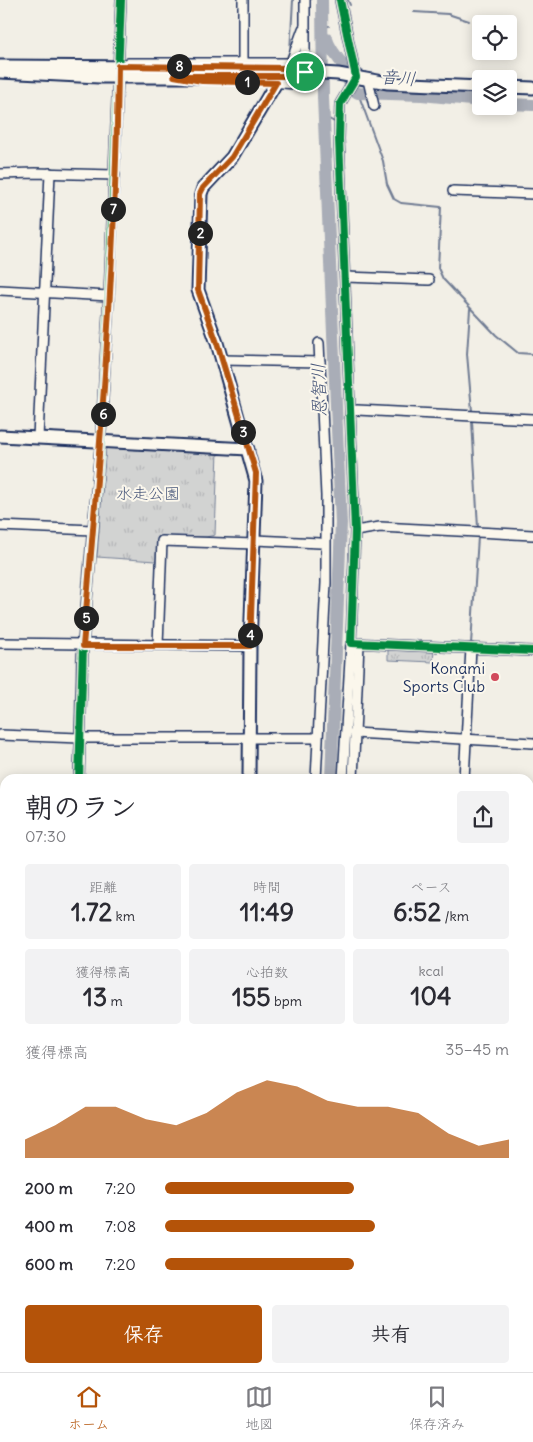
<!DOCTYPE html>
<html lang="ja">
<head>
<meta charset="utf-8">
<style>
	body { margin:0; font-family:Delius,"Klee One",sans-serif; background:#f2f2f3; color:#2b2b33; height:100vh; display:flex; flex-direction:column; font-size:19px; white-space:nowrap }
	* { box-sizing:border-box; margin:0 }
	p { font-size:16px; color:#7c7c81 }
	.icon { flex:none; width:28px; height:28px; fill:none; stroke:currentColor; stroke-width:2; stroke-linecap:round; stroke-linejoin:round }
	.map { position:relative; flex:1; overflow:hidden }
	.drawer { position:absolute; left:0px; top:774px; width:534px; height:599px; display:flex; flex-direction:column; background:#fff; border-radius:15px 15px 0 0; box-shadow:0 2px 12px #0003 }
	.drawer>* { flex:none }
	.fabs { position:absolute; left:472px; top:15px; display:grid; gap:10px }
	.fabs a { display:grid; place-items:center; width:45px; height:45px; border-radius:5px; background:#fff; box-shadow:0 2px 12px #0003; font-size:25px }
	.pin { position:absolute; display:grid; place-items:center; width:42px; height:42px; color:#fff; margin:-21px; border:2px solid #fff; border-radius:50%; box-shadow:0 1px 5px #0007 }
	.km { position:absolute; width:25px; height:25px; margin:-12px; border-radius:50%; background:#222; color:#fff; font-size:14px; line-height:25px; text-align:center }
	.round { display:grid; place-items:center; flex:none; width:52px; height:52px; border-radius:5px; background:#f2f2f3 }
	.headline { display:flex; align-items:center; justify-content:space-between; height:85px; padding:0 25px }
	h1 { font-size:28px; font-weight:700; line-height:38px }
	.figures { display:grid; grid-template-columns:repeat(3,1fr); gap:8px; height:85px; padding:5px 25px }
	.figures div { display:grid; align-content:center; border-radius:5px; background:#f2f2f3; text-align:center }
	.figures b { font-size:25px; font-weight:700 }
	.figures small { font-size:14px; font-weight:400 }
	.figures p { font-size:14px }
	.chart { height:140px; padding:10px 25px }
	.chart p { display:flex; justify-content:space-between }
	.chart svg { width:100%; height:90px; margin-top:5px; fill:#b45309; opacity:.7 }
	.primary-button { display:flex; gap:10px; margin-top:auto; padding:10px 25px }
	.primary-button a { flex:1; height:58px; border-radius:5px; background:#b45309; color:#fff; font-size:20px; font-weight:700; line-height:58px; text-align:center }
	.primary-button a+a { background:#f2f2f3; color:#2b2b33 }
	ul { padding:0 25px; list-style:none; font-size:16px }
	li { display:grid; grid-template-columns:80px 60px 1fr; align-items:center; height:38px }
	li i { height:12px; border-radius:6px; background:#b45309 }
	.dock { display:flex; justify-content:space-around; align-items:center; height:70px; border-top:1px solid #e1e1e2; background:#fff; font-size:14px; color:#7c7c81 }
	.dock a { display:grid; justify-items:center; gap:2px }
	.dock .on { color:#b45309 }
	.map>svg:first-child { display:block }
	.built { fill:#e2e1dc }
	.park { fill:url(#park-tufts); stroke:#768198 }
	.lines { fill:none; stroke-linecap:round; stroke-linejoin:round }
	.stream { stroke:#707b93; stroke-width:2 }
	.river { stroke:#a9adb7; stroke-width:12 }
	.street-casing { stroke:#1b2f5e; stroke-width:12 }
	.secondary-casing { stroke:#1b2f5e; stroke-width:15 }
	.highway-casing { stroke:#1b2f5e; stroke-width:19 }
	.street { stroke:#fbf7ec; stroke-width:9 }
	.secondary { stroke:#fbf7ec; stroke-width:11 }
	.highway { stroke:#fbf7ec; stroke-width:15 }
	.rail { stroke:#1b2f5e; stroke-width:2; stroke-dasharray:8 4; stroke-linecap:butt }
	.secondary-bridge-casing { stroke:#1b2f5e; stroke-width:15; stroke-linecap:butt }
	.secondary-bridge { stroke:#fbf7ec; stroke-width:11 }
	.cycleway-casing { stroke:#fbf7ec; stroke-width:11 }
	.cycleway { stroke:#00873e; stroke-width:8 }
	.route-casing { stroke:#fff; stroke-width:10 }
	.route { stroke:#b45309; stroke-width:6 }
	.poi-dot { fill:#d1495b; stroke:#fbf7ec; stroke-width:2 }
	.labels { text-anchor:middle; stroke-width:4; stroke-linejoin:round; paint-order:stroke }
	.park-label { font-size:16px; fill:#49587b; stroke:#fbf7ec }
	.poi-label { font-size:16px; fill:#1b2f5e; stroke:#fbf7ec; text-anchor:end }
	.water-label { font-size:18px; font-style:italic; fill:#465579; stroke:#fbf7ec }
</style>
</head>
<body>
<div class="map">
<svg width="533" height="1372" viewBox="0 0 533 1372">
	<defs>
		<pattern id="park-tufts" width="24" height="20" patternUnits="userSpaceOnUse" patternTransform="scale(1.25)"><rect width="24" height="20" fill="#d2d3d2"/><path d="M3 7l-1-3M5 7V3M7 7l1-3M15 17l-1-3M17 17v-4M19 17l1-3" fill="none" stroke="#b4b5b7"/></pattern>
	</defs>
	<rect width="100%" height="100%" fill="#f2efe6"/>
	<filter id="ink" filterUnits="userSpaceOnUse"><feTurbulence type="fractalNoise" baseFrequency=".02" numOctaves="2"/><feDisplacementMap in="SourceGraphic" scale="10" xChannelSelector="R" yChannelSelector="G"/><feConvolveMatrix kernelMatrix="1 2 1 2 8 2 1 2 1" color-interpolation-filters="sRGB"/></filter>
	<g filter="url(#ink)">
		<g class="built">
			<polygon points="530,1322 533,1322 533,1372 528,1372"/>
			<polygon points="404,1368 478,1368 477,1372 404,1372"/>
		</g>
		<g class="park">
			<polygon points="110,446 218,451 215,535 206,537 158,537 156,561 97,557 105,450"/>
			<polygon points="388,648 434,650 433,662 388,660"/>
		</g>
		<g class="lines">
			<g class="stream">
				<polyline points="348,0 350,5"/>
				<polyline points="414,12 448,14 469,21"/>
				<polyline points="322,27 329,26"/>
				<polyline points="290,52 293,0"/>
				<polyline points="361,89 365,93"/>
				<polyline points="358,93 383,161 387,184 394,199 401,203 441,207 438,268 443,279 496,335 518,353 533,354"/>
				<polyline points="262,94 266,88"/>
				<polyline points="324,116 336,123"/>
				<polyline points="470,309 467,354 472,411"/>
				<polyline points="472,421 478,528"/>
				<polyline points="89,521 95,448"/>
				<polyline points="78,639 87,536"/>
				<polyline points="471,644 478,537"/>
				<polyline points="75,731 77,653"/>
				<polyline points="74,779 75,745"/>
			</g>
			<g class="river">
				<polyline points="322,0 323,97 341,523 331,779"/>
				<path d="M327 39C331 52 338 56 343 66 349 76 347 87 358 93L422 95 481 101"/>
				<polyline points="509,104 533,105"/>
				<polyline points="529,982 533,982"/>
				<polyline points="297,1368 297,1372"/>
			</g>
			<defs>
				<g id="street">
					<polyline points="340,0 356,77 340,104 339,139 355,531 351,643 533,651"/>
					<polyline points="243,62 243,0"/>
					<polyline points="291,62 303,29"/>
					<polyline points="128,63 294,63 295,84 271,82"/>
					<polyline points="305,72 305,0"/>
					<polyline points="368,80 374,106"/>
					<polyline points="0,174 35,173 115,175"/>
					<polyline points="453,191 533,194"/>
					<polyline points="345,277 429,280"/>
					<polyline points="0,290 109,296"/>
					<polyline points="222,360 320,362"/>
					<polyline points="357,410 533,419"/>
					<polyline points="38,438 50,173"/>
					<polyline points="0,526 93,530"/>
					<polyline points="355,531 380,527 533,535"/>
					<polyline points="255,540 320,543"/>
					<polyline points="0,643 250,646"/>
					<polyline points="158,645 162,541 255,544"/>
					<polyline points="354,733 533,743"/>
					<polyline points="0,735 80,738 315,738"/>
					<polyline points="79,779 83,646 100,450 109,296 121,0"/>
					<polyline points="316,779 326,583 326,496 319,343"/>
					<polyline points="343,779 351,643"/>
					<polyline points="353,779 359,644"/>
					<polyline points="464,779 471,648"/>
					<polyline points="0,810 5,810"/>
					<polyline points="529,834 533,834"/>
					<polyline points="529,912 533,912"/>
					<polyline points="529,991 533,991"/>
					<polyline points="529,1101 533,1101"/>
					<polyline points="0,1174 5,1174"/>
					<polyline points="529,1206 533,1206"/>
					<polyline points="0,1297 5,1297"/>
					<polyline points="67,1372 67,1368"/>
					<polyline points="192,1372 192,1368"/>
					<polyline points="310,1372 310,1368"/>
				</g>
				<g id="secondary">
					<polyline points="0,66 289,68"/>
					<polyline points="300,68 305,72 338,74 388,83 481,87"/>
					<polyline points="0,72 99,77 289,77"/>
					<polyline points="509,87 533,88"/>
					<polyline points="0,436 248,449"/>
					<polyline points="249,779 250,646 256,481 217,343 198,290 201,194 203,188 232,157 276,83"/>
					<polyline points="0,1065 5,1066"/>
				</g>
				<g id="highway">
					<polyline points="0,904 5,905"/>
					<polyline points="0,917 5,917"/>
					<polyline points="529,920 533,920"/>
					<polyline points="529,939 533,939"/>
					<polyline points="0,942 5,942"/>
					<polyline points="529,1258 533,1247"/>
					<polyline points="490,1372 491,1368"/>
				</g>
			</defs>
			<use href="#street" class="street-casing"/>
			<use href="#secondary" class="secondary-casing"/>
			<use href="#highway" class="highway-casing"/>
			<use href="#street" class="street"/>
			<use href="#secondary" class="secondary"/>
			<use href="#highway" class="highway"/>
			<g class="rail">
				<polyline points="0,928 5,928"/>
				<polyline points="529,932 533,932"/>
			</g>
			<defs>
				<g id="secondary-bridge">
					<polyline points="289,68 300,68"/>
					<polyline points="289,77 300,77"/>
				</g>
			</defs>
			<use href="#secondary-bridge" class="secondary-bridge-casing"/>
			<use href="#secondary-bridge" class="secondary-bridge"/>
			<defs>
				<g id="cycleway">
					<polyline points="340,0 356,77 340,104 339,139 355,531 351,643 533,651"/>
					<polyline points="79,779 83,646 100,450 109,296 121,0"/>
				</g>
			</defs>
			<use href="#cycleway" class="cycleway-casing"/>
			<use href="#cycleway" class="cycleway"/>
		</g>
	</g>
	<g class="lines" filter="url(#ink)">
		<defs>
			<path id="route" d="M118 66 289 68H300L305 72 300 76H174L202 81 276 83 232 157 203 188 200 194 198 290 217 343 256 473 250 646H83C100 453 116 259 118 66Z"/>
		</defs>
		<use href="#route" class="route-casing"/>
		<use href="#route" class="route"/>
	</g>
	<circle class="poi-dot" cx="495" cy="677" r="5"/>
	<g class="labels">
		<g class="park-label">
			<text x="148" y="499">水走公園</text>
		</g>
		<g class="poi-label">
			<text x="485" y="674">Konami<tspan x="485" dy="18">Sports Club</tspan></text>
		</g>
		<g class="water-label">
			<text transform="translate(398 78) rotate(4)" y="6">音川</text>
			<text transform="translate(319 390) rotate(-92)" y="6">恩智川</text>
		</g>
	</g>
</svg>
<div class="fabs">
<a><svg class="icon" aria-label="locate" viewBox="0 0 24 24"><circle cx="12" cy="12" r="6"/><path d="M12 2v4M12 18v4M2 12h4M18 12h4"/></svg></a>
<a><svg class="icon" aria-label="layers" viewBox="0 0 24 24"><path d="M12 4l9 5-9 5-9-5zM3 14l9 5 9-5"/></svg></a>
</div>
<div class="pin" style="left:305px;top:72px;background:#1e9e55"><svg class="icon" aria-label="arrive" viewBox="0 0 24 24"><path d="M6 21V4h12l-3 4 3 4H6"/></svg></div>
<b class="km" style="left:247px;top:82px">1</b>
<b class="km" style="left:200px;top:233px">2</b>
<b class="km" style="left:243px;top:432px">3</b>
<b class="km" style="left:250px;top:635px">4</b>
<b class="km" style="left:86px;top:618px">5</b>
<b class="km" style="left:103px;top:414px">6</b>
<b class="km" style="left:113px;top:209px">7</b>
<b class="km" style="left:179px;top:66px">8</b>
<section class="drawer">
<div class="headline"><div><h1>朝のラン</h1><p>07:30</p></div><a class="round"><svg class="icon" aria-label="share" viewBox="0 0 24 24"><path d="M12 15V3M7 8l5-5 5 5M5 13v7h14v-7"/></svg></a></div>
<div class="figures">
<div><p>距離</p><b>1.72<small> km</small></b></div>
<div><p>時間</p><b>11:49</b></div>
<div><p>ペース</p><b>6:52<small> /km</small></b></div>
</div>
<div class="figures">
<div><p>獲得標高</p><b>13<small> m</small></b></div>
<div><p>心拍数</p><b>155<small> bpm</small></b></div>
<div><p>kcal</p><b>104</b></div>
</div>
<div class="chart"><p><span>獲得標高</span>35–45 m</p>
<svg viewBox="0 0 160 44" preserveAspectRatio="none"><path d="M0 44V35L10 28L20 19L30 19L40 25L50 28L60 22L70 12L80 6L90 9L100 16L110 19L120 19L130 22L140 32L150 38L160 35V44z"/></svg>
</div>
<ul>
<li><b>200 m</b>7:20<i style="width:55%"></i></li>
<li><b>400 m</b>7:08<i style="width:61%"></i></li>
<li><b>600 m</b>7:20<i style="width:55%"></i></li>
</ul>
<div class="primary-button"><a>保存</a><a>共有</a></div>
</section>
</div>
<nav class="dock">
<a class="on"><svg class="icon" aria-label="home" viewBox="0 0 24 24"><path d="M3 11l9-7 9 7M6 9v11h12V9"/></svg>ホーム</a>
<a><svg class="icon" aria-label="map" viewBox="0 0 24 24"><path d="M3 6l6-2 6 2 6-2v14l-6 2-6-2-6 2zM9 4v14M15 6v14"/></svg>地図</a>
<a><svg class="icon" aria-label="saved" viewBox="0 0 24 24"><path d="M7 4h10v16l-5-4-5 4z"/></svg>保存済み</a>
</nav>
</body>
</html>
